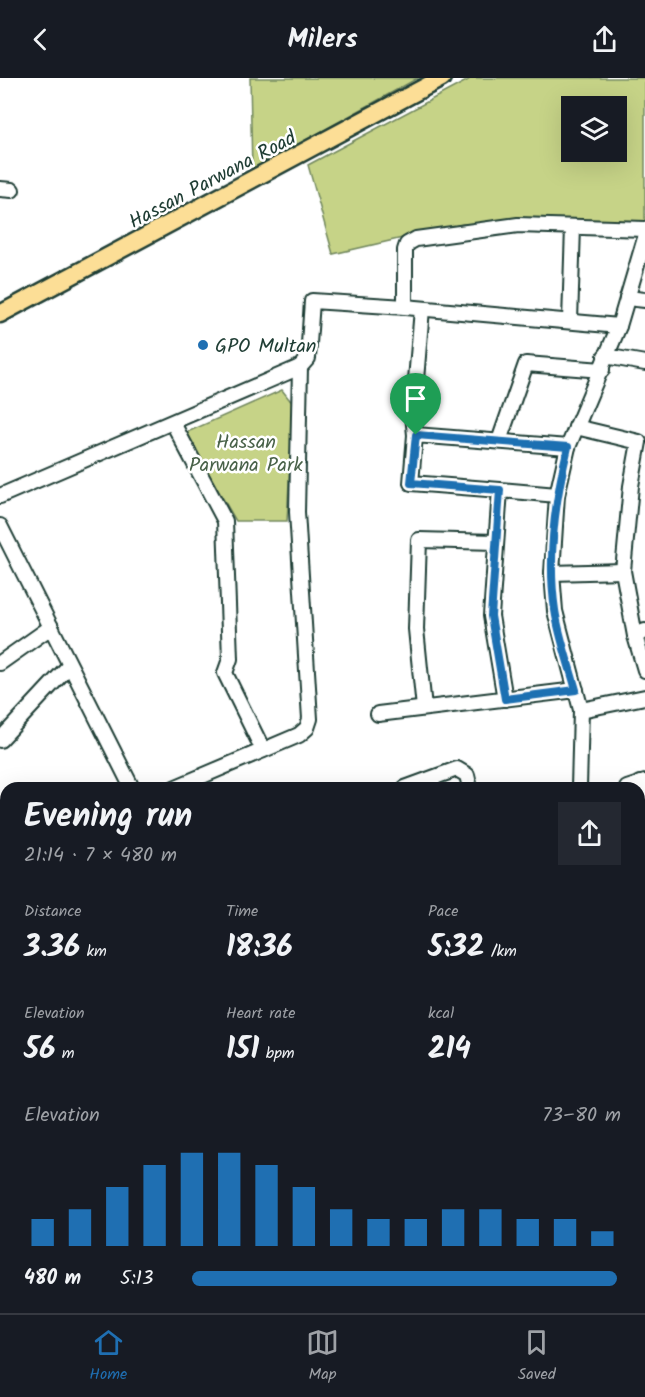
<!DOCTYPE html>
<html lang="en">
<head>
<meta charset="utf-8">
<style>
	body { margin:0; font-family:Kalam,sans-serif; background:#242831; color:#f1f3f6; height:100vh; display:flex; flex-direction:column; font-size:22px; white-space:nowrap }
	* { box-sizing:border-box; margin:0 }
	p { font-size:20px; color:#9ea1a6 }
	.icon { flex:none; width:33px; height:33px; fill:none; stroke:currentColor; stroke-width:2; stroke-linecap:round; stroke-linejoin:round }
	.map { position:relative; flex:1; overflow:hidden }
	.drawer { position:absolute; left:0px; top:704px; width:645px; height:532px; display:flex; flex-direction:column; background:#171b24; border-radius:18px 18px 0 0; box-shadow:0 6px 24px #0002 }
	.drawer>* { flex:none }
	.tools { position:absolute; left:561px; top:18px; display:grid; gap:12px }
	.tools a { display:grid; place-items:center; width:66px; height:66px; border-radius:0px; background:#171b24; box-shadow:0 6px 24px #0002; font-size:30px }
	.pin { position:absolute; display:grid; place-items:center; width:51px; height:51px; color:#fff; margin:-62px -26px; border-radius:50% 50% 50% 0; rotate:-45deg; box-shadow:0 0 6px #0007 }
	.pin .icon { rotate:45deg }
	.round { display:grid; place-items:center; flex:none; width:63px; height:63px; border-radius:0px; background:#242831 }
	.head { display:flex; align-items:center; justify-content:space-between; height:102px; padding:0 24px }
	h1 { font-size:33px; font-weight:800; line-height:45px }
	.figures { display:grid; grid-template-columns:repeat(3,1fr); gap:9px; height:102px; padding:6px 24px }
	.figures div { display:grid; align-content:center }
	.figures b { font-size:30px; font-weight:800 }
	.figures small { font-size:16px; font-weight:400 }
	.figures p { font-size:16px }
	.chart { height:168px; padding:12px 24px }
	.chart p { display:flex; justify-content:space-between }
	.chart svg { width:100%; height:108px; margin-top:6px; stroke:#1f6fb2; stroke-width:6 }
	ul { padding:0 24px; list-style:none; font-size:20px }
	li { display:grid; grid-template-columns:96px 72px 1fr; align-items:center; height:45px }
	li i { height:15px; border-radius:8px; background:#1f6fb2 }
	header { display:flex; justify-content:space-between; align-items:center; height:78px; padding:0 24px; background:#171b24; font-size:27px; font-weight:800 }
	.menu { display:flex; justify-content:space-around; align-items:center; height:84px; border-top:2px solid #363941; background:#171b24; font-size:16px; color:#9ea1a6 }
	.menu a { display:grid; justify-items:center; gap:3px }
	.menu .selected { color:#1f6fb2 }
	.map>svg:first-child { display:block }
	.green { fill:#c6d387; stroke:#72885e; stroke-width:1.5; fill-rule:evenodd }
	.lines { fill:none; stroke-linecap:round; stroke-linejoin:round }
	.minor-casing { stroke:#1f3d34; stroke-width:18 }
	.major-casing { stroke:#1f3d34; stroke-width:21 }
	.minor { stroke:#fff; stroke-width:14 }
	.major { stroke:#fcde96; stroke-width:16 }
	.route-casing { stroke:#fff; stroke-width:12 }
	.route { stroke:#1f6fb2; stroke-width:8 }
	.poi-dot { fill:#1f6fb2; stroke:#fff; stroke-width:2 }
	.labels { text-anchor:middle; stroke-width:5; stroke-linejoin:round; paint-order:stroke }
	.street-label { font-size:20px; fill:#1f3d34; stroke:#fff }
	.poi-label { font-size:20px; fill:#1f3d34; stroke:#fff; text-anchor:start }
	.park-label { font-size:20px; fill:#496249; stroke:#fff }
</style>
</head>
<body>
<header><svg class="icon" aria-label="back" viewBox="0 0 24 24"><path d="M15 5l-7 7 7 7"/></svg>Milers<svg class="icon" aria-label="share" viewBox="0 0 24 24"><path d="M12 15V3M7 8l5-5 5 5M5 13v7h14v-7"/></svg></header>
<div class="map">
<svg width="645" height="1235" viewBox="0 0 645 1235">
	<rect width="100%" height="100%" fill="#fff"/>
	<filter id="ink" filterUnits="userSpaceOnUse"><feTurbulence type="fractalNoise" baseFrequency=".0167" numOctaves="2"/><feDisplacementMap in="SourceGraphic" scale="12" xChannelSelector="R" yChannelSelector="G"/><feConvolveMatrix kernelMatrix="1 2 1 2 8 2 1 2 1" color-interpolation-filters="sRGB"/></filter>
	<g filter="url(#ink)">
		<g class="green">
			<polygon points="250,0 418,0 252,92"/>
			<path d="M472 0H645V144L463 146 333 176 308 87ZM572 28H616V74H572Z"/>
			<polygon points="282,312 293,326 287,443 236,443 185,355"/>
		</g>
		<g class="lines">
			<defs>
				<g id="minor">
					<polyline points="0,111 12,112"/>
					<polyline points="627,220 645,222"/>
					<polyline points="405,229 619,248"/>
					<polyline points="570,243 573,149"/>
					<polyline points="605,278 645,285"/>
					<polyline points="173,345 225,443 230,581 225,595 263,672"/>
					<polyline points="576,349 639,364 631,408 623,493 635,558 645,553"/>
					<polyline points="415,357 413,337 422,231"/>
					<polyline points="499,363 526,286 602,292"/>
					<polyline points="500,412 411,405 415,357 568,369"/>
					<polyline points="0,418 300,289"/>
					<polyline points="0,448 132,710"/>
					<polyline points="552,495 623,493"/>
					<polyline points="635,558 645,592"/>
					<polyline points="0,585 51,549"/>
					<polyline points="505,621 491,538 500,412 557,417"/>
					<polyline points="424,630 416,551 419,462 496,464"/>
					<polyline points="581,632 645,619"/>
					<polyline points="378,636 576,612"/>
					<polyline points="0,662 68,589"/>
					<polyline points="640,705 645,722"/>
					<polyline points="174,710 299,657 307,650 310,641 297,434 300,289 308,280 312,223 405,229 405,172 407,166 416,161 518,147 645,151"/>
					<polyline points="405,710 457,691 467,697 470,710"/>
					<polyline points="579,710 581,632 555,533 552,495 557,417 568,369 619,248 645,160"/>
					<polyline points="627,710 645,704"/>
					<polyline points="0,788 6,791"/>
					<polyline points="0,829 6,816"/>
					<polyline points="0,961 6,958"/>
					<polyline points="639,1047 645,1047"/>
					<polyline points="0,1062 6,1072"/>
					<polyline points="639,1226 645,1199"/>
					<polyline points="66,1230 68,1235"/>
					<polyline points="168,1230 169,1235"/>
					<polyline points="231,1230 232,1235"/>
					<polyline points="469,1230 470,1235"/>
					<polyline points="348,1235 352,1230"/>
					<polyline points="566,1235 567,1230"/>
				</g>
				<g id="major">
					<polyline points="0,236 442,0"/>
					<polyline points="639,899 645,897"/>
					<polyline points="0,1145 6,1142"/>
				</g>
			</defs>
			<use href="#minor" class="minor-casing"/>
			<use href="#major" class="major-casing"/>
			<use href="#minor" class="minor"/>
			<use href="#major" class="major"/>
		</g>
	</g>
	<g class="lines" filter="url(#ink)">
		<defs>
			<path id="route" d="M416 357 568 369C555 422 547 478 555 532 559 559 569 586 576 612L505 621 491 538 500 412 411 405Z"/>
		</defs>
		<use href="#route" class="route-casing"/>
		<use href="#route" class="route"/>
	</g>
	<circle class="poi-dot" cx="203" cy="267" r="6"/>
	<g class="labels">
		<g class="street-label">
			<text transform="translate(212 101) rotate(-28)" y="7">Hassan Parwana Road</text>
		</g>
		<g class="poi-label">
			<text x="215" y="274">GPO Multan</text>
		</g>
		<g class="park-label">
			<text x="246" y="370">Hassan<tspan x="246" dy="23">Parwana Park</tspan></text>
		</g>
	</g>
</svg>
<div class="tools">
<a><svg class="icon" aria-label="layers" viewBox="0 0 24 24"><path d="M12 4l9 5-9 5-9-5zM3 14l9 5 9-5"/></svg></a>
</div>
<div class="pin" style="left:416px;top:357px;background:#1e9e55"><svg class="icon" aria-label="arrive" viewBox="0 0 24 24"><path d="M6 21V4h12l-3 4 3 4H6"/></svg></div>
<section class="drawer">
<div class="head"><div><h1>Evening run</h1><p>21:14 · 7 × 480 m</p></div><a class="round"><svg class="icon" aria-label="share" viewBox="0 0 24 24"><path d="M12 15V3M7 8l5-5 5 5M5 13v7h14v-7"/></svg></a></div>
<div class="figures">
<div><p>Distance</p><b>3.36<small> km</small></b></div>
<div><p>Time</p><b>18:36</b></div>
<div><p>Pace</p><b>5:32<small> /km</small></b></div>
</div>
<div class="figures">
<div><p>Elevation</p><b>56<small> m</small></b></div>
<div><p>Heart rate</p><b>151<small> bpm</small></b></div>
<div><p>kcal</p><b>214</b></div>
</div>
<div class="chart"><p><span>Elevation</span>73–80 m</p>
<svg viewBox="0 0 160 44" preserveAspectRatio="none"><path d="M5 44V33M15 44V29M25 44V20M35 44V11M45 44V6M55 44V6M65 44V11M75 44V20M85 44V29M95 44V33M105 44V33M115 44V29M125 44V29M135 44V33M145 44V33M155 44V38"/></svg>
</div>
<ul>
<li><b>480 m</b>5:13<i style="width:99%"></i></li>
</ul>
</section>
</div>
<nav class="menu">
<a class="selected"><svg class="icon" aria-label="home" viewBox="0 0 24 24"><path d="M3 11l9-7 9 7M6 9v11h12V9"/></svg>Home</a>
<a><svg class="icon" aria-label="map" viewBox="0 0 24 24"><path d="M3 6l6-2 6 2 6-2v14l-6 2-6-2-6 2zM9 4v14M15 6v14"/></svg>Map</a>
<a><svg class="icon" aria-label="saved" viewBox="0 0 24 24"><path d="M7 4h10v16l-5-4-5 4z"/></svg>Saved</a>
</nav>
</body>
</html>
